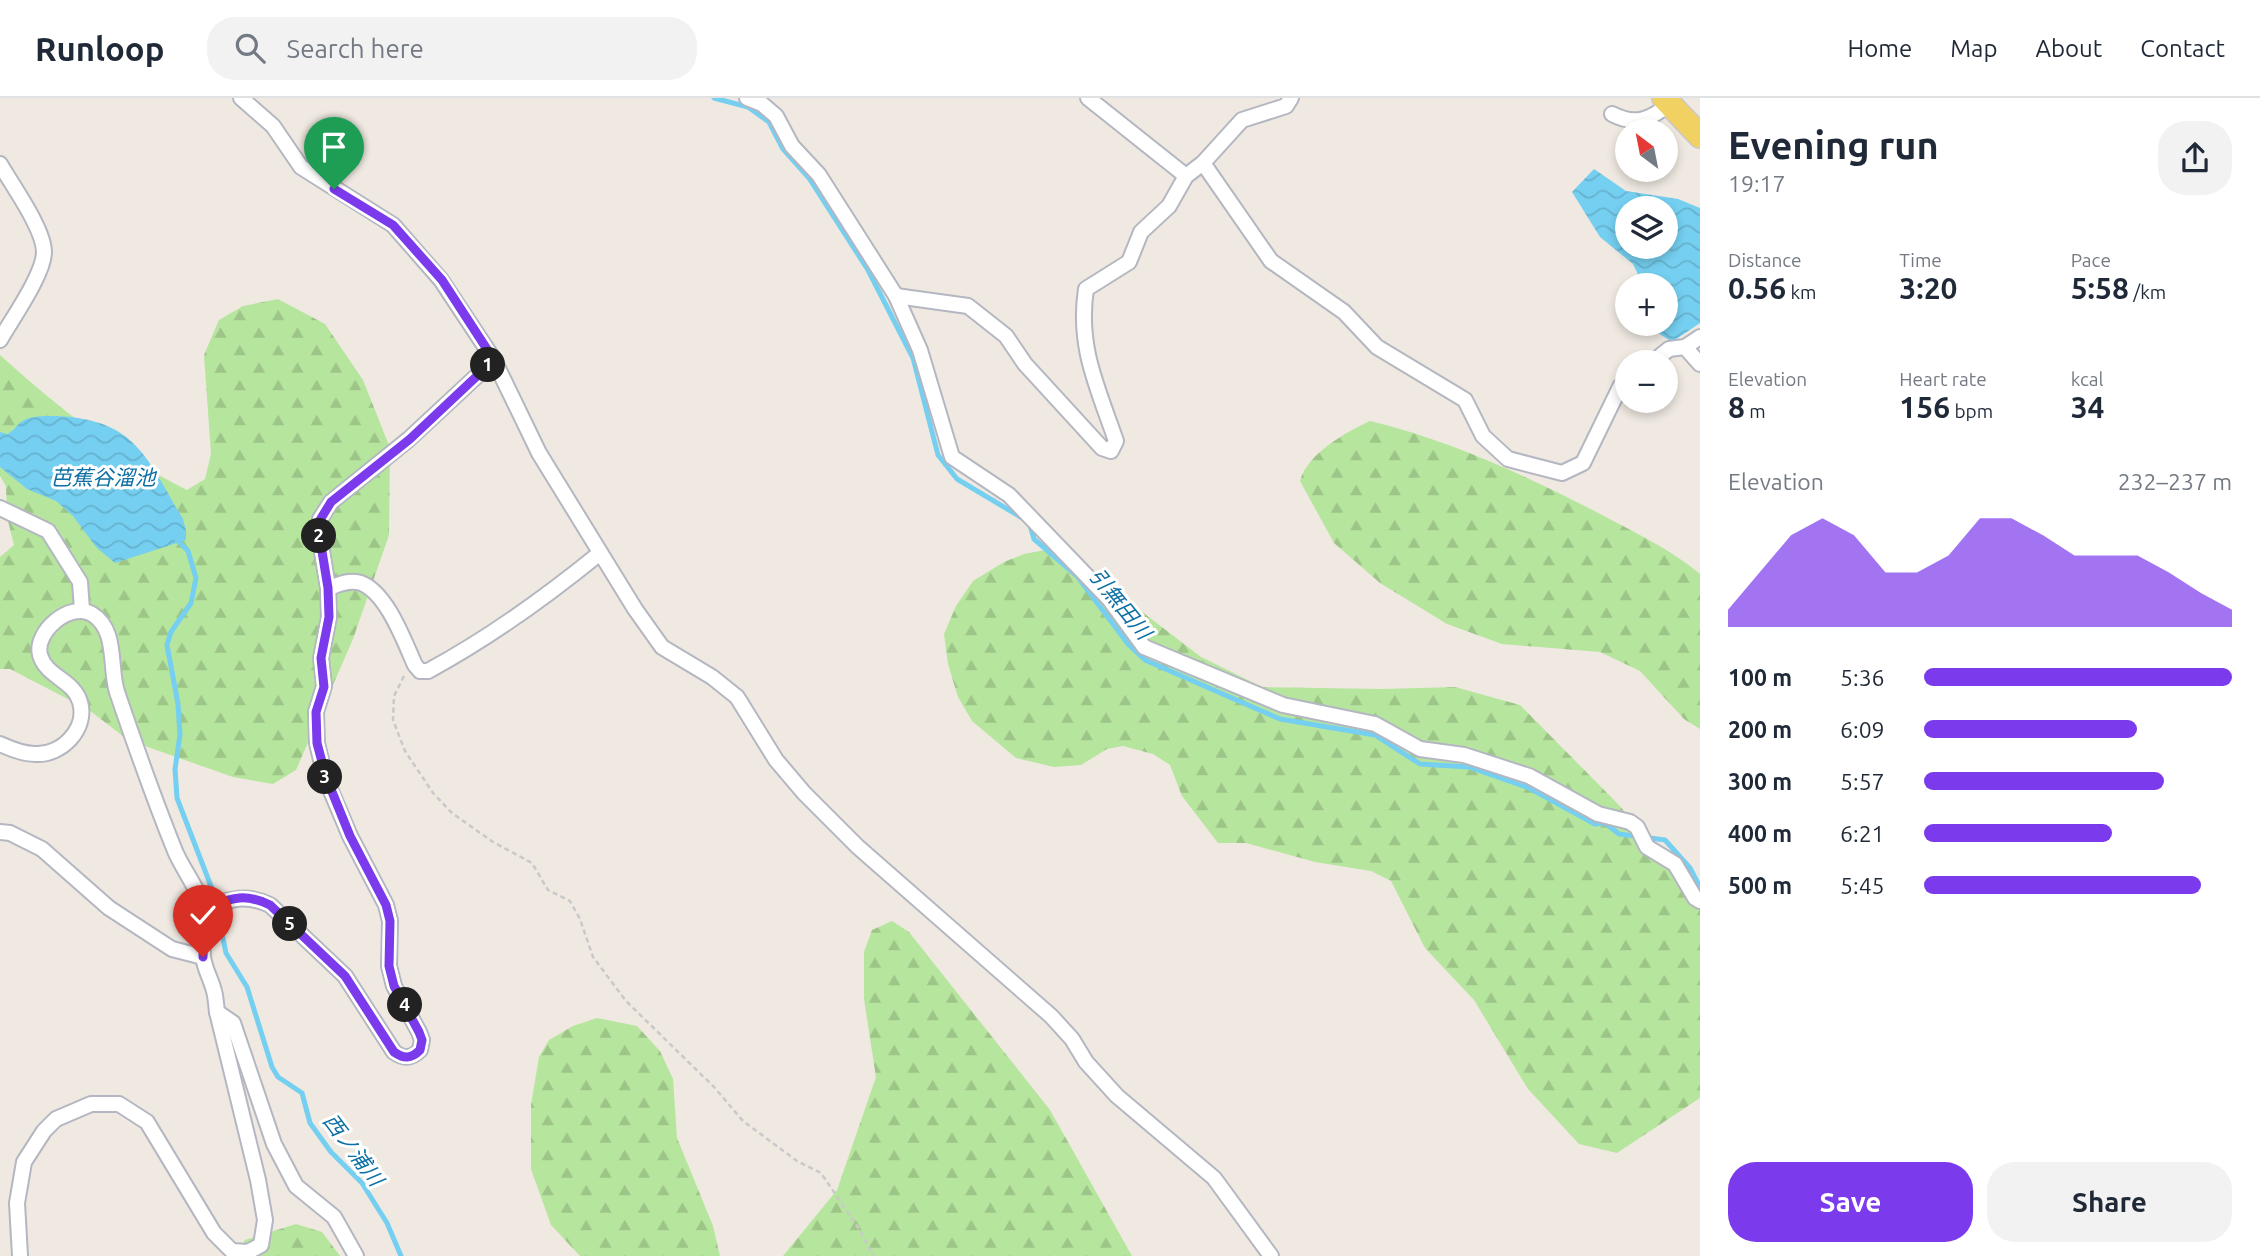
<!DOCTYPE html>
<html lang="en">
<head>
<meta charset="utf-8">
<style>
	body { margin:0; font-family:Ubuntu,"Noto Sans JP",sans-serif; background:#f2f2f3; color:#1f2937; height:100vh; display:flex; flex-direction:column; font-size:26px; white-space:nowrap }
	* { box-sizing:border-box; margin:0 }
	p { font-size:23px; color:#747a83 }
	.icon { flex:none; width:38px; height:38px; fill:none; stroke:currentColor; stroke-width:2; stroke-linecap:round; stroke-linejoin:round }
	.map { position:relative; flex:1; overflow:hidden }
	.drawer { display:flex; flex-direction:column; background:#fff; width:560px }
	.drawer>* { flex:none }
	.needle { width:46px; rotate:328deg }
	.fabs { position:absolute; left:1615px; top:21px; display:grid; gap:14px }
	.fabs a { display:grid; place-items:center; width:63px; height:63px; border-radius:50%; background:#fff; box-shadow:0 4px 10px #0003; font-size:35px }
	.pin { position:absolute; display:grid; place-items:center; width:60px; height:60px; color:#fff; margin:-72px -30px; border-radius:50% 50% 50% 0; rotate:-45deg; box-shadow:0 0 7px #0007 }
	.pin .icon { rotate:45deg }
	.km { position:absolute; width:35px; height:35px; margin:-18px; border-radius:50%; background:#222; color:#fff; font-size:19px; line-height:35px; text-align:center }
	.round { display:grid; place-items:center; flex:none; width:74px; height:74px; border-radius:28px; background:#f2f2f3 }
	.head { display:flex; align-items:center; justify-content:space-between; height:119px; padding:0 28px }
	h1 { font-size:38px; font-weight:700; line-height:52px }
	.figures { display:grid; grid-template-columns:repeat(3,1fr); gap:10px; height:119px; padding:7px 28px }
	.figures div { display:grid; align-content:center }
	.figures b { font-size:30px; font-weight:700 }
	.figures small { font-size:19px; font-weight:400 }
	.figures p { font-size:19px }
	.chart { height:196px; padding:14px 28px }
	.chart p { display:flex; justify-content:space-between }
	.chart svg { width:100%; height:126px; margin-top:7px; fill:#7c3aed; opacity:.7 }
	.action { display:flex; gap:14px; margin-top:auto; padding:14px 28px }
	.action a { flex:1; height:80px; border-radius:28px; background:#7c3aed; color:#fff; font-size:28px; font-weight:700; line-height:80px; text-align:center }
	.action a+a { background:#f2f2f3; color:#1f2937 }
	ul { padding:0 28px; list-style:none; font-size:23px }
	li { display:grid; grid-template-columns:112px 84px 1fr; align-items:center; height:52px }
	li i { height:18px; border-radius:9px; background:#7c3aed }
	header { display:flex; align-items:center; gap:42px; box-sizing:border-box; height:98px; padding:0 35px; background:#fff; border-bottom:2px solid #e0e1e3 }
	header strong { font-size:33px }
	nav { display:flex; gap:38px; margin-inline-start:auto; font-size:24px }
	.search { width:490px; height:63px; background:#f2f2f3; display:flex; align-items:center; gap:18px; box-sizing:border-box; padding:0 24px; border-radius:28px; color:#747a83; font-size:26px }
	main { display:flex; flex:1; min-height:0 }
	.map>svg:first-child { display:block }
	.forest { fill:url(#forest-firs) }
	.water { fill:url(#water-waves); fill-rule:evenodd }
	.lines { fill:none; stroke-linecap:round; stroke-linejoin:round }
	.stream { stroke:#75cff0; stroke-width:5 }
	.minor-casing { stroke:#b4b7c1; stroke-width:18 }
	.primary-casing { stroke:#c9c9c9; stroke-width:26 }
	.path { stroke:#c9c9c9; stroke-width:2.5; stroke-dasharray:5 3.5; stroke-linecap:butt }
	.minor { stroke:#fff; stroke-width:14 }
	.primary { stroke:#f2d163; stroke-width:23 }
	.route-casing { stroke:#fff; stroke-width:14 }
	.route { stroke:#7c3aed; stroke-width:9 }
	.labels { text-anchor:middle; stroke-width:6; stroke-linejoin:round; paint-order:stroke }
	.water-label { font-size:21px; font-style:italic; fill:#0d6fa3; stroke:#fff }
</style>
</head>
<body>
<header>
<strong>Runloop</strong>
<div class="search"><svg class="icon" aria-label="search" viewBox="0 0 24 24"><circle cx="10" cy="10" r="6"/><path d="M15 15l6 6"/></svg>Search here</div>
<nav><a>Home</a><a>Map</a><a>About</a><a>Contact</a></nav>
</header>
<main>
<div class="map">
<svg width="1700" height="1158" viewBox="0 0 1700 1158">
	<defs>
		<pattern id="forest-firs" width="22" height="20" patternUnits="userSpaceOnUse" patternTransform="scale(1.75)"><rect width="22" height="20" fill="#b6e59e"/><path d="M5 1l3.5 6h-7zM16 11l3.5 6h-7z" fill="#9dc588"/></pattern>
		<pattern id="water-waves" width="16" height="10" patternUnits="userSpaceOnUse" patternTransform="scale(1.75)"><rect width="16" height="10" fill="#75cff0"/><path d="M0 5q4-4 8 0t8 0" fill="none" stroke="#66b2ce"/></pattern>
	</defs>
	<rect width="100%" height="100%" fill="#efe9e1"/>
	<g class="forest">
		<path d="M278 201 325 226 363 282 390 350 389 437 353 541 296 672 273 686 233 679 128 642 89 612 10 571H0V459L14 447 7 419 6 388 0 378V257C56 308 119 358 187 392L205 381 211 356 204 257 219 222 243 208Z"/>
		<path d="M1370 323C1450 342 1531 380 1604 418 1638 436 1671 452 1700 476V631L1684 621 1640 573 1600 554 1502 546 1447 526 1380 485 1334 445 1300 383C1307 356 1346 334 1370 323Z"/>
		<polygon points="1050,451 1120,497 1201,559 1262,589 1382,591 1455,589 1520,607 1613,701 1700,794 1700,1000 1617,1055 1579,1046 1528,991 1474,902 1425,850 1391,783 1371,773 1315,764 1246,745 1218,745 1182,698 1170,667 1153,656 1123,648 1107,651 1081,667 1054,669 1016,660 972,623 958,599 948,566 944,536 956,508 973,483 1004,464 1024,456"/>
		<polygon points="892,823 909,834 1050,1012 1132,1158 783,1158 837,1092 876,979 864,901 864,854 872,832"/>
		<polygon points="597,920 637,928 660,953 673,981 677,1040 713,1128 720,1158 580,1158 551,1127 531,1071 531,1007 539,959 549,942 573,928"/>
		<polygon points="296,1126 322,1134 340,1158 235,1158 245,1142"/>
	</g>
	<g class="water">
		<path d="M1594 71 1626 93 1678 101 1700 110V225L1672 244 1644 226H1666V187H1643L1633 166 1600 139 1572 94ZM1628 110H1666V149H1628Z"/>
		<path d="M58 318C137 322 147 361 183 421L186 433V442L115 465 96 449 73 418 56 403 27 391 0 369V334L7 336C14 333 15 329 21 324 30 317 46 318 58 318Z"/>
	</g>
	<g class="lines">
		<g class="stream">
			<polyline points="714,0 748,9 769,24 783,51 809,80 868,172 913,260 938,357 957,381 1029,424 1034,441 1077,478 1128,546 1145,562 1280,621 1375,637 1420,666 1469,669 1529,690 1595,726 1605,725 1619,736 1665,742 1690,770 1700,789"/>
			<polyline points="177,442 188,453 196,480 191,505 171,534 167,547 178,606 180,637 175,671 177,700 214,796"/>
			<polyline points="218,816 226,855 247,889 272,969 278,979 302,995 310,1025 331,1054 362,1085 387,1125 401,1158"/>
		</g>
		<defs>
			<g id="minor">
				<polyline points="241,0 273,28 301,69 393,127 441,182 494,262 539,355 635,511 662,549 712,579 737,599 776,662 804,695 858,749 1051,918 1072,941 1086,964 1117,998 1214,1080 1271,1158"/>
				<polyline points="747,0 762,6 776,18 792,48 819,77 896,198 920,252 952,359 1009,397 1109,501 1144,549 1283,607 1375,626 1420,651 1464,657 1529,678 1598,716 1630,724 1637,729 1647,749 1675,766 1695,800 1700,803"/>
				<polyline points="1088,0 1186,78"/>
				<polyline points="1291,0 1286,8 1242,22 1203,65 1271,163 1344,214 1377,249 1465,302 1483,338 1508,361 1562,375 1583,365 1620,289 1628,284"/>
				<path d="M1612 16C1635 28 1650 22 1669 6"/>
				<path d="M0 66C12 87 44 131 44 154 44 176 12 221 0 242"/>
				<path d="M896 198 968 208 1006 238 1025 266 1102 350 1111 353 1116 343C1098 290 1077 249 1086 191L1129 164 1141 134 1169 108 1186 78 1203 65"/>
				<polyline points="1685,249 1700,266"/>
				<polyline points="1653,264 1669,251 1685,249 1700,239"/>
				<polyline points="0,410 48,433 80,484 82,512"/>
				<path d="M328 490C338 487 350 481 361 485 387 495 404 543 415 567L420 573H428C489 540 546 499 600 455"/>
				<path d="M0 646C11 651 23 656 35 656 61 658 88 631 80 604 74 582 46 579 40 557 34 534 70 503 92 516 118 532 109 569 117 594 135 647 154 701 175 753 182 770 200 794 204 810 207 825 201 843 203 858 204 870 211 881 214 893 216 900 216 907 217 914L258 1082 265 1122 261 1147 248 1154 232 1153 214 1135 147 1024 119 1006H91L56 1021 44 1033 24 1064 17 1105 20 1158"/>
				<polyline points="0,734 10,735 42,751 109,810 172,851 203,859"/>
				<path d="M204 810C228 802 245 795 270 807L345 878 394 954C404 961 411 961 420 952L422 942 419 934 394 888 389 868 390 823 386 807 350 738 325 679 317 645 316 614 324 588 321 560 329 519 328 490 319 435 320 421 331 404 409 341 494 262"/>
				<polyline points="217,914 233,925 274,1046 296,1088 334,1119 356,1158"/>
			</g>
			<polyline id="primary" points="1664,0 1700,38"/>
		</defs>
		<use href="#minor" class="minor-casing"/>
		<use href="#primary" class="primary-casing"/>
		<polyline class="path" points="404,578 394,598 393,622 405,653 433,695 452,715 493,744 532,765 548,792 570,803 580,821 593,859 626,903 714,989 743,1023 797,1063 821,1075 861,1134 873,1158"/>
		<use href="#minor" class="minor"/>
		<use href="#primary" class="primary"/>
	</g>
	<g class="lines">
		<defs>
			<path id="route" d="M203 859 204 810C230 801 243 794 270 807L345 878 394 954C404 961 411 961 420 952L422 942 419 934 394 888 389 868 390 823 386 807 350 738 326 679 317 645 316 614 324 589 321 560 329 519 328 490 319 435 320 422 331 404 410 341 494 262 442 182 393 127 334 91"/>
		</defs>
		<use href="#route" class="route-casing"/>
		<use href="#route" class="route"/>
	</g>
	<g class="labels">
		<g class="water-label">
			<text x="103" y="387">芭蕉谷溜池</text>
			<text transform="translate(1120 506) rotate(51)" y="7">引無田川</text>
			<text transform="translate(353 1052) rotate(53)" y="7">西ノ浦川</text>
		</g>
	</g>
</svg>
<div class="fabs">
<a><svg class="needle" viewBox="-14 -14 28 28"><path d="M0-13l5 13h-10z" fill="#e53935"/><path d="M0 13l5-13h-10z" fill="#747a83"/></svg></a>
<a><svg class="icon" aria-label="layers" viewBox="0 0 24 24"><path d="M12 4l9 5-9 5-9-5zM3 14l9 5 9-5"/></svg></a>
<a>+</a>
<a>−</a>
</div>
<div class="pin" style="left:334px;top:91px;background:#1e9e55"><svg class="icon" aria-label="arrive" viewBox="0 0 24 24"><path d="M6 21V4h12l-3 4 3 4H6"/></svg></div>
<div class="pin" style="left:203px;top:859px;background:#d93025"><svg class="icon" aria-label="check" viewBox="0 0 24 24"><path d="M5 12l5 5 9-10"/></svg></div>
<b class="km" style="left:488px;top:267px">1</b>
<b class="km" style="left:319px;top:438px">2</b>
<b class="km" style="left:325px;top:679px">3</b>
<b class="km" style="left:405px;top:907px">4</b>
<b class="km" style="left:290px;top:826px">5</b>
</div>
<section class="drawer">
<div class="head"><div><h1>Evening run</h1><p>19:17</p></div><a class="round"><svg class="icon" aria-label="share" viewBox="0 0 24 24"><path d="M12 15V3M7 8l5-5 5 5M5 13v7h14v-7"/></svg></a></div>
<div class="figures">
<div><p>Distance</p><b>0.56<small> km</small></b></div>
<div><p>Time</p><b>3:20</b></div>
<div><p>Pace</p><b>5:58<small> /km</small></b></div>
</div>
<div class="figures">
<div><p>Elevation</p><b>8<small> m</small></b></div>
<div><p>Heart rate</p><b>156<small> bpm</small></b></div>
<div><p>kcal</p><b>34</b></div>
</div>
<div class="chart"><p><span>Elevation</span>232–237 m</p>
<svg viewBox="0 0 160 44" preserveAspectRatio="none"><path d="M0 44V38L10 25L20 12L30 6L40 12L50 25L60 25L70 19L80 6L90 6L100 12L110 19L120 19L130 19L140 25L150 32L160 38V44z"/></svg>
</div>
<ul>
<li><b>100 m</b>5:36<i style="width:100%"></i></li>
<li><b>200 m</b>6:09<i style="width:69%"></i></li>
<li><b>300 m</b>5:57<i style="width:78%"></i></li>
<li><b>400 m</b>6:21<i style="width:61%"></i></li>
<li><b>500 m</b>5:45<i style="width:90%"></i></li>
</ul>
<div class="action"><a>Save</a><a>Share</a></div>
</section>
</main>
</body>
</html>
